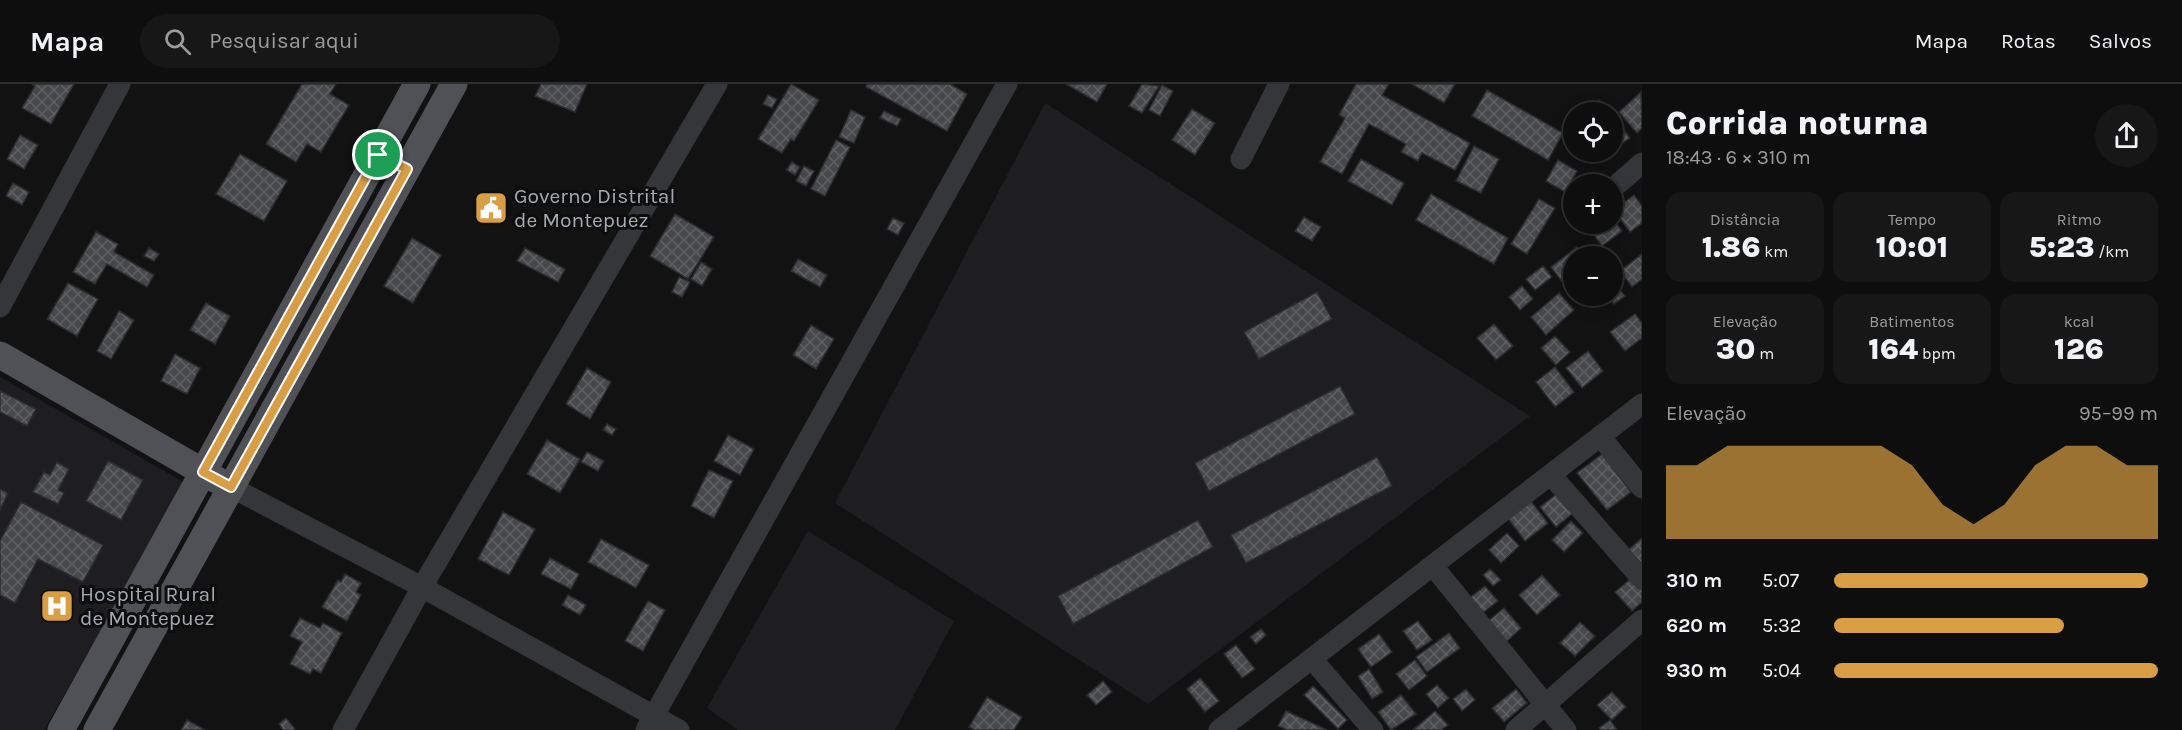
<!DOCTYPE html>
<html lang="pt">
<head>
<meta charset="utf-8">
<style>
	body { margin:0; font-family:Karla,sans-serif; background:#171717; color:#f1f3f6; height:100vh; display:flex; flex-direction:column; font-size:22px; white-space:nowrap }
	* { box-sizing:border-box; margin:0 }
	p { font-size:20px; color:#9b9c9e }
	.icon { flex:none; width:33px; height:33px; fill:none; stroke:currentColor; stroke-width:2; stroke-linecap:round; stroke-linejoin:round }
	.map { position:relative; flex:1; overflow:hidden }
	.side { display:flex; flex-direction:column; background:#0e0e0e; width:540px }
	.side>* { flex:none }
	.buttons { position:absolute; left:1563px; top:18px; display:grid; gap:12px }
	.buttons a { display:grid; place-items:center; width:60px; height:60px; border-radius:50%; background:#0e0e0e; box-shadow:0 3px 15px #0003,0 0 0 2px #2e2e2e; font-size:30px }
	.pin { position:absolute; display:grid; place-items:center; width:51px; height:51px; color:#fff; margin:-26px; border:3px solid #fff; border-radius:50%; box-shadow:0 2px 6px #0007 }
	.round { display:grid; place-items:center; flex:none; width:63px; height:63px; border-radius:32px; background:#171717 }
	.headline { display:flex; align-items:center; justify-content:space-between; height:102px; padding:0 24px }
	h1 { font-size:33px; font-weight:800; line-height:45px }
	.stats { display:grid; grid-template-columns:repeat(3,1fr); gap:9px; height:102px; padding:6px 24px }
	.stats div { display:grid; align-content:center; border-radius:15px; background:#171717; text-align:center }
	.stats b { font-size:30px; font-weight:800 }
	.stats small { font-size:16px; font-weight:400 }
	.stats p { font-size:16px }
	.chart { height:168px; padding:12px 24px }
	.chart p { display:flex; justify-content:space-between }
	.chart svg { width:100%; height:108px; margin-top:6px; fill:#d99d43; opacity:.7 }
	ul { padding:0 24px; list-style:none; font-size:20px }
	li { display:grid; grid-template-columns:96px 72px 1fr; align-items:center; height:45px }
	li i { height:15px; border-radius:8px; background:#d99d43 }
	header { display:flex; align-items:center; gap:36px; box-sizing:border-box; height:84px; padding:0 30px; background:#0e0e0e; border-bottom:2px solid #2e2e2e }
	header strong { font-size:28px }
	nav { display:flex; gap:33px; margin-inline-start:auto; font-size:21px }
	.search { width:420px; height:54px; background:#171717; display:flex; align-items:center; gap:15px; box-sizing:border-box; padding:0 21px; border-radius:33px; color:#9b9c9e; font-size:22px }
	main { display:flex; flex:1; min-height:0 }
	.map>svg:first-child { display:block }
	.built { fill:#1e1e20 }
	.building { fill:url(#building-cross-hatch); stroke:#2c2c2f; stroke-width:1.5 }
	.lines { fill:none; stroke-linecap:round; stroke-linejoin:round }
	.minor { stroke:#353639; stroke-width:21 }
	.major { stroke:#505156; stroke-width:27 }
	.route-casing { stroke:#fff; stroke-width:12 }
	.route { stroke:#d99d43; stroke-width:8 }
	.labels { text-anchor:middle; stroke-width:6; stroke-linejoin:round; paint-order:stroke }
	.poi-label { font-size:21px; fill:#a5aab2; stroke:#0d0d0e; text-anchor:start }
</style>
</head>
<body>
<header>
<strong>Mapa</strong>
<div class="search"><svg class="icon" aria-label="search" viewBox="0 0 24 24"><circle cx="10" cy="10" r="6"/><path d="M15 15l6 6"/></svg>Pesquisar aqui</div>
<nav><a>Mapa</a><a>Rotas</a><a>Salvos</a></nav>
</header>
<main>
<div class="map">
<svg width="1642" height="646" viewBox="0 0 1642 646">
	<defs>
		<pattern id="building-cross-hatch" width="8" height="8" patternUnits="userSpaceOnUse" patternTransform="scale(1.5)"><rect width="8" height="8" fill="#46484b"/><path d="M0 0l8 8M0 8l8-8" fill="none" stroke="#5e6063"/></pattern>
	</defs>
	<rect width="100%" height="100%" fill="#121213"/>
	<g class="built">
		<polygon points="1045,19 1530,332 1148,620 835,419"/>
		<polygon points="0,293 185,399 44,646 0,646"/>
		<polygon points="808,447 954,537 895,646 738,646 707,624"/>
	</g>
	<g class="building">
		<polygon points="32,0 74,0 51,40 22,24 35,2"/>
		<polygon points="302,0 336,0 330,10 349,21 321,68 307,60 296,78 266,60"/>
		<polygon points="541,0 587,0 575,28 535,12"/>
		<polygon points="791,0 819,16 794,57 791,55 782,69 758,55"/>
		<polygon points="867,0 950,0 967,10 947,47 866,3"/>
		<polygon points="1066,0 1107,0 1097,18"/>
		<polygon points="1142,0 1159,2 1142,29 1129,22"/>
		<polygon points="1356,0 1389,0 1382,11 1470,59 1455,86 1422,69 1418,77 1401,68 1406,60 1369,40 1342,90 1320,78 1345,34 1339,31"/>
		<polygon points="1412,0 1455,0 1444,19"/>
		<polygon points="1162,1 1173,7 1160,32 1149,26"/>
		<polygon points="1487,6 1563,49 1548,76 1472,32"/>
		<polygon points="1641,8 1642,44 1637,49 1619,28"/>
		<polygon points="768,11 777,15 772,24 763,20"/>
		<polygon points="1599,16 1610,28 1592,28 1588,25"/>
		<polygon points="1192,25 1215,39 1195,71 1172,56"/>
		<polygon points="851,26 865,33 854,59 839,53"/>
		<polygon points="884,27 901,35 897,42 880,34"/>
		<polygon points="1617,36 1630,54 1612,66 1612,39"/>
		<polygon points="20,51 38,61 24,85 7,75"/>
		<polygon points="836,56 850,63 825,112 811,105"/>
		<polygon points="1474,62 1499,75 1481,109 1456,97"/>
		<polygon points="240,70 287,97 264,137 216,110"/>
		<polygon points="1361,75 1404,99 1392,121 1348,97"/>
		<polygon points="1558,76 1577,87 1565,108 1546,97"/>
		<polygon points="792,78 800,83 795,91 786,86"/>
		<polygon points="804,82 814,87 806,102 796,97"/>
		<polygon points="13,99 29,108 22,121 6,112"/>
		<polygon points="1574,108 1574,124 1566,114"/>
		<polygon points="1431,110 1508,154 1494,180 1416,136"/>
		<polygon points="1634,111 1642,122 1642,139 1630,148 1614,126"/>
		<polygon points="1539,115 1555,124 1527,170 1511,160"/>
		<polygon points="675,130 714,153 688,195 650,172"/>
		<polygon points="1304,133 1321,143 1312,157 1295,147"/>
		<polygon points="893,134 904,139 898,151 887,145"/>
		<polygon points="1612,134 1622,147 1602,162 1588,143 1593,140 1612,140"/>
		<polygon points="96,148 118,160 114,168 154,191 147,203 107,180 95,200 73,188"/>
		<polygon points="412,154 441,171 413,219 384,202"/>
		<polygon points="1577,163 1584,172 1574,172 1572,211 1551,183"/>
		<polygon points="149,164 159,170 154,177 144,172"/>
		<polygon points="525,164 565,185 558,198 517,177"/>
		<polygon points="1642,170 1642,195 1632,203 1620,187"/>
		<polygon points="798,175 827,191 820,203 791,187"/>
		<polygon points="701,178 712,185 702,202 691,195"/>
		<polygon points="1543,182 1552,193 1535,206 1526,195"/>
		<polygon points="679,193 690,198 682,213 672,208"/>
		<polygon points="1612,195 1625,212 1614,220 1607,212 1612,212"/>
		<polygon points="68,199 98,215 77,252 47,235"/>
		<polygon points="1522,202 1533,215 1520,226 1509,213"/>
		<polygon points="1317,208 1332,235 1259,275 1244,248"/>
		<polygon points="1559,209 1574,226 1546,251 1531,233"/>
		<polygon points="206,219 230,232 215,260 190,246"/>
		<polygon points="119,227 134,236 111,275 97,267"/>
		<polygon points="1635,230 1642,239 1642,254 1625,267 1610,248"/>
		<polygon points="1494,240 1513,262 1496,276 1477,254"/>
		<polygon points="811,241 834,255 816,285 793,271"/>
		<polygon points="1555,252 1570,268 1556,281 1541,264"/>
		<polygon points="1588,267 1603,287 1582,304 1566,284"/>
		<polygon points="175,270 200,284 187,310 161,297"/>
		<polygon points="1555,283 1574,308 1555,323 1536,298"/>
		<polygon points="587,284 611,298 590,335 566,320"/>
		<polygon points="1340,302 1355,330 1209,407 1195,379"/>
		<polygon points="0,307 36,325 27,342 0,328"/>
		<polygon points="607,340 616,345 612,351 603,346"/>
		<polygon points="728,351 754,365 740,391 714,377"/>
		<polygon points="547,356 580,375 560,409 527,390"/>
		<polygon points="587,368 604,377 598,387 581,378"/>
		<polygon points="1602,370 1631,408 1607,426 1577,389"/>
		<polygon points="1377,373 1392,402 1246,479 1231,451"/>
		<polygon points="108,377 143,396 121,436 86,417"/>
		<polygon points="57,378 69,385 58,406 64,409 58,420 33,408 44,388 50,391"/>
		<polygon points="709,386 733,397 714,434 691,422"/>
		<polygon points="0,405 8,409 0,426"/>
		<polygon points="1558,409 1573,429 1556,443 1540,423"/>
		<polygon points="1530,416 1548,439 1525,457 1507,433"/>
		<polygon points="21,418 103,461 83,498 38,475 15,519 0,511 0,457"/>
		<polygon points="503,428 535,445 509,491 478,475"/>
		<polygon points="1198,436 1213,463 1073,540 1058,512"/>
		<polygon points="1571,437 1583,449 1564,468 1552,456"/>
		<polygon points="1507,449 1519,462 1501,479 1489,466"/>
		<polygon points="1642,454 1642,485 1627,467"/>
		<polygon points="601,455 649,481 636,504 588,478"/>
		<polygon points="550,474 579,490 571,505 541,490"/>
		<polygon points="1490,485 1501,496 1493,502 1483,491"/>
		<polygon points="345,490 361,499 356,508 361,511 347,537 322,523 338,496 341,498"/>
		<polygon points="1542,491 1560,511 1537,531 1519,511"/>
		<polygon points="1634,492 1642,502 1642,518 1632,527 1615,508"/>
		<polygon points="1485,502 1498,517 1480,531 1468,515"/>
		<polygon points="568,511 586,521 580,531 562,521"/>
		<polygon points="648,517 665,526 643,567 625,557"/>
		<polygon points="1504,524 1521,544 1505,559 1487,538"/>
		<polygon points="300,534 320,544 323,539 342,549 321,589 313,585 310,590 290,580 302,558 290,552"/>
		<polygon points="1418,537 1432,556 1417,566 1403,547"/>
		<polygon points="1580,538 1595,552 1575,572 1560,559"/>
		<polygon points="1261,545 1266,551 1256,560 1250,553"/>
		<polygon points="1449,549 1460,564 1427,588 1416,573"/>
		<polygon points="1379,550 1392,568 1371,583 1358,565"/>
		<polygon points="1236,561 1255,585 1242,594 1224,570"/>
		<polygon points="1415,576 1427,592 1409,606 1396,590"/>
		<polygon points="1369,585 1383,608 1372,615 1358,592"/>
		<polygon points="1200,594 1219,617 1205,628 1187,605"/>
		<polygon points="1103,597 1112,608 1096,621 1087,611"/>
		<polygon points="1437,601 1449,614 1438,624 1426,610"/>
		<polygon points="1313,602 1347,636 1338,645 1304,611"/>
		<polygon points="1466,605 1475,616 1462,627 1453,615"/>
		<polygon points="1516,605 1527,619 1504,638 1492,624"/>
		<polygon points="1612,608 1626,623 1612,636 1597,621"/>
		<polygon points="1401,611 1416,630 1391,646 1378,628"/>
		<polygon points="987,613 1022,633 1014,646 975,646 969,643"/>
		<polygon points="1286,627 1327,646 1288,646 1278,642"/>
		<polygon points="1435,627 1448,641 1441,646 1413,646"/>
		<polygon points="286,634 295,645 294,646 283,646 279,640"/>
		<polygon points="187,636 205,646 181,646"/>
		<polygon points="1610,636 1617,646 1601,646 1599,644"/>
	</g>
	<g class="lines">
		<g class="minor">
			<polyline points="1241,75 1279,0"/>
			<polyline points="1619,99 1642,79"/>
			<polyline points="0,223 120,0"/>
			<polyline points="1600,352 1642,404"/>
			<polyline points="1551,391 1642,495"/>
			<polyline points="231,403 422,503 679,646"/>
			<polyline points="1433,482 1566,646"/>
			<polyline points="1312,575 1373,646"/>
			<polyline points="343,646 422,503 717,0"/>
			<polyline points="646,646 1007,0"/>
			<polyline points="1219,646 1642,320"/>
			<polyline points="1516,646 1642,536"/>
		</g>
		<g class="major">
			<polyline points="0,271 217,396"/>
			<polyline points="61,646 417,0"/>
			<polyline points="97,646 454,0"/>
		</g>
	</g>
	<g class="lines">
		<defs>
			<polygon id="route" points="378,71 407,85 231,403 203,388"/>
		</defs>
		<use href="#route" class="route-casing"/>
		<use href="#route" class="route"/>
	</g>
	<defs>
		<symbol id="civic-square" viewBox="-11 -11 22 22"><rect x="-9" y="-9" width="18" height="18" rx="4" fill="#d99d43" stroke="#0d0d0e"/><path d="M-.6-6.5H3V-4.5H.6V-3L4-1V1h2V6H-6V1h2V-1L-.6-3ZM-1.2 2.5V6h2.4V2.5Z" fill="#fff"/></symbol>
		<symbol id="hospital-square" viewBox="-11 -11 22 22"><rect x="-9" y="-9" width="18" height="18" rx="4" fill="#d99d43" stroke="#0d0d0e"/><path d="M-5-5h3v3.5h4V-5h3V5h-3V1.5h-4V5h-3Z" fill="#fff"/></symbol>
	</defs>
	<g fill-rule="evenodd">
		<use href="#civic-square" x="472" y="105" width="38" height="38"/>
		<use href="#hospital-square" x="38" y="503" width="38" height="38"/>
	</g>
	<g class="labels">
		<g class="poi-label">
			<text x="514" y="119">Governo Distrital<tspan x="514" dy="24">de Montepuez</tspan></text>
			<text x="80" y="517">Hospital Rural<tspan x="80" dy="24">de Montepuez</tspan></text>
		</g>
	</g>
</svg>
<div class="buttons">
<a><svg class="icon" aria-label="locate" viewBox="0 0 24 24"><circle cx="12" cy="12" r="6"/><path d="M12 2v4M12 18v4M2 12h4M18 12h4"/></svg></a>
<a>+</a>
<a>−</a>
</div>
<div class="pin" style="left:378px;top:71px;background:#1e9e55"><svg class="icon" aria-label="arrive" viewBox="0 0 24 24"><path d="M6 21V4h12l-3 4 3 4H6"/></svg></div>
</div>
<section class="side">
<div class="headline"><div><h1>Corrida noturna</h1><p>18:43 · 6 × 310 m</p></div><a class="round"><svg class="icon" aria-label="share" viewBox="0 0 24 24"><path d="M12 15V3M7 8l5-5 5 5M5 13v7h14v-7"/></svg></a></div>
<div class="stats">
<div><p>Distância</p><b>1.86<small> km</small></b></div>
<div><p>Tempo</p><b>10:01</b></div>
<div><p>Ritmo</p><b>5:23<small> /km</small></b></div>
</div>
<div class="stats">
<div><p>Elevação</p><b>30<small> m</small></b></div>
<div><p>Batimentos</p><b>164<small> bpm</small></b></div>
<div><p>kcal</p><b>126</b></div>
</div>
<div class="chart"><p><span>Elevação</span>95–99 m</p>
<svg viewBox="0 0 160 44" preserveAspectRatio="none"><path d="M0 44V14L10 14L20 6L30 6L40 6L50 6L60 6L70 6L80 14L90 30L100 38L110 30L120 14L130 6L140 6L150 14L160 14V44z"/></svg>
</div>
<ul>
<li><b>310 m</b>5:07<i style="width:97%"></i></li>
<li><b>620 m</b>5:32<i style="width:71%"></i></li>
<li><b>930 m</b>5:04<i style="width:100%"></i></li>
</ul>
</section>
</main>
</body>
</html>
